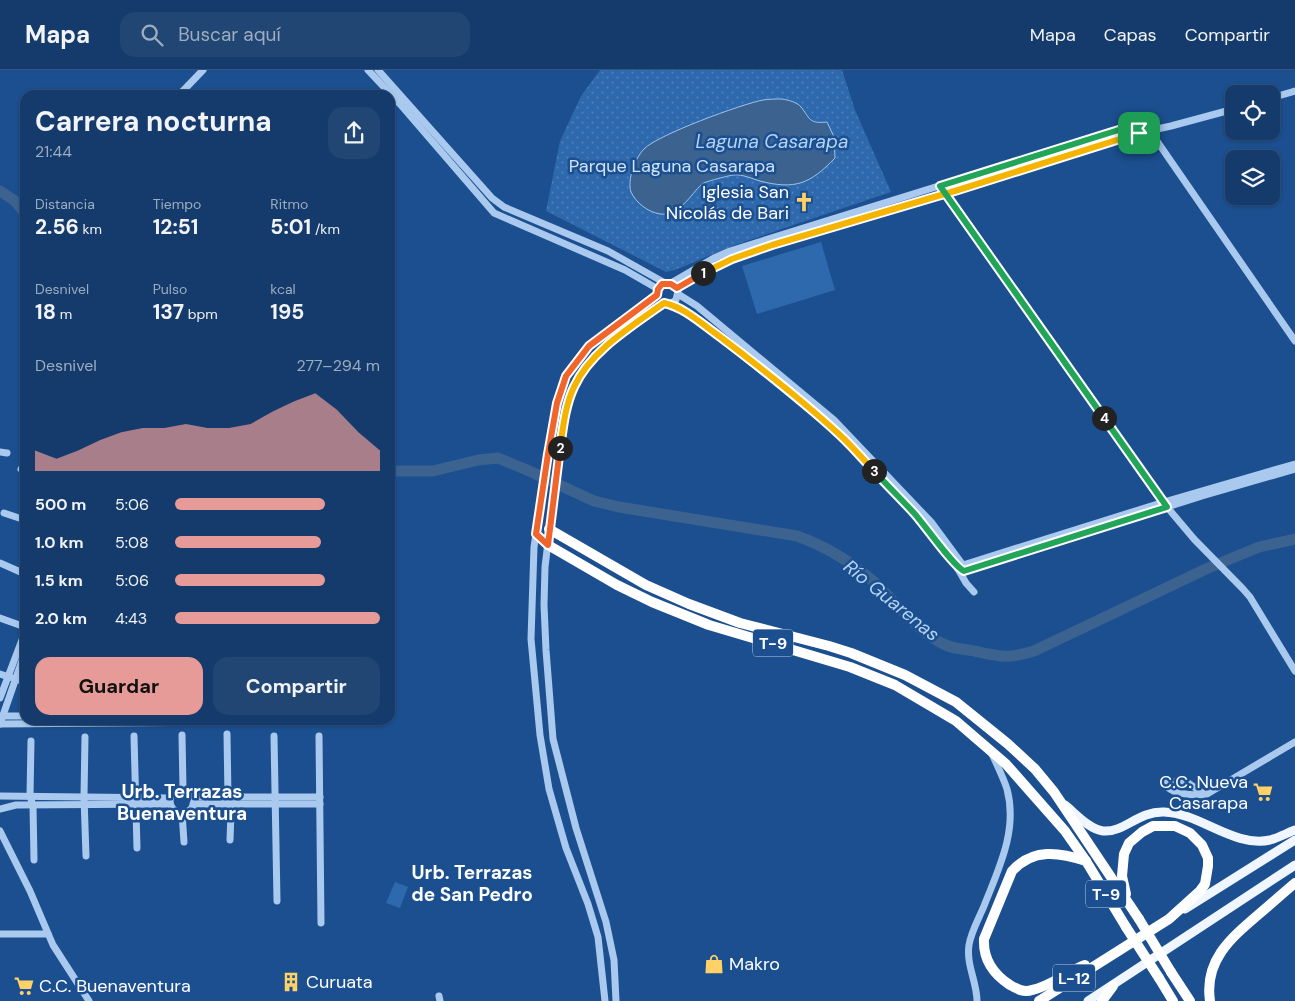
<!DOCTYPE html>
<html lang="es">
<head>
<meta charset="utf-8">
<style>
	body { margin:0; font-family:"DM Sans",sans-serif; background:#214673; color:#f1f3f6; height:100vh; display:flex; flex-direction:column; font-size:19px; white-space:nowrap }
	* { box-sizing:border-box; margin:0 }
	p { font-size:16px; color:#9dadc1 }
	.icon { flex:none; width:28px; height:28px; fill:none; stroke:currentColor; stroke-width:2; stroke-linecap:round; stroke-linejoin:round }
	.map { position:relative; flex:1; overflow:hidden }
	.panel { position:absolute; left:20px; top:20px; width:375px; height:635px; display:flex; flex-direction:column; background:#143b6b; border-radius:15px; box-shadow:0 1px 4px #0004,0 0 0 1px #33557e }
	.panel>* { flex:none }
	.controls { position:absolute; left:1225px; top:15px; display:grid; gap:10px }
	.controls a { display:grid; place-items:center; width:55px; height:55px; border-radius:10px; background:#143b6b; box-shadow:0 1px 4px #0004,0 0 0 1px #33557e; font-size:25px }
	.pin { position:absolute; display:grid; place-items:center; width:42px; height:42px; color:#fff; margin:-21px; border-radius:10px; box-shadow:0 2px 8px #0006 }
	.km { position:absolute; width:25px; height:25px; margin:-12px; border-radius:50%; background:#222; color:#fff; font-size:14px; line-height:25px; text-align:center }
	.round { display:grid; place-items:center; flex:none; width:52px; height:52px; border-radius:15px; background:#214673 }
	.headline { display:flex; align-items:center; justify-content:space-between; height:85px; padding:0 15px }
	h1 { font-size:28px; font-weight:700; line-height:38px }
	.stats { display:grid; grid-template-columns:repeat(3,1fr); gap:8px; height:85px; padding:5px 15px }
	.stats div { display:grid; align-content:center }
	.stats b { font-size:21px; font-weight:700 }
	.stats small { font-size:14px; font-weight:400 }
	.stats p { font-size:14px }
	.chart { height:140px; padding:10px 15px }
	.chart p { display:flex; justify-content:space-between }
	.chart svg { width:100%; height:90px; margin-top:5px; fill:#e69b98; opacity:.7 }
	.primary-button { display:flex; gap:10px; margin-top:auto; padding:10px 15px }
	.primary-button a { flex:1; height:58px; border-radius:15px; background:#e69b98; color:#111; font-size:20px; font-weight:700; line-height:58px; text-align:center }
	.primary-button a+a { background:#214673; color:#f1f3f6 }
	ul { padding:0 15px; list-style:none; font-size:16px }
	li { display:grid; grid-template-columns:80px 60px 1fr; align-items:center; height:38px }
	li i { height:12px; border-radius:6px; background:#e69b98 }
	header { display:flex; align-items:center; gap:30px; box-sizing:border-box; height:70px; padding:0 25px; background:#143b6b; border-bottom:1px solid #33557e }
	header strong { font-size:24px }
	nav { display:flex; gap:28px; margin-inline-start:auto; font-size:18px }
	.search { width:350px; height:45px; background:#214673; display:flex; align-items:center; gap:12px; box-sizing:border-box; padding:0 18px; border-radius:15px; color:#9dadc1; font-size:19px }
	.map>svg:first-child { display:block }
	.grass { fill:url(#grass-dots) }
	.garden { fill:#2e69ad }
	.water { fill:#3c6290; stroke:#9cc4f0 }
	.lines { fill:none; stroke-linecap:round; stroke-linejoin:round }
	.river { stroke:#3c6290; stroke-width:11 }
	.minor { stroke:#a9c9ee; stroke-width:7 }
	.major { stroke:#f0f6ff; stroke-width:9 }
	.highway { stroke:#fff; stroke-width:10 }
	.highway-bridge { stroke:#fff; stroke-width:10 }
	.split-1-casing { stroke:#fff; stroke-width:10 }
	.split-2-casing { stroke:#fff; stroke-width:10 }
	.split-3-casing { stroke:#fff; stroke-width:10 }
	.split-4-casing { stroke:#fff; stroke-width:10 }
	.split-5-casing { stroke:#fff; stroke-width:10 }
	.split-1 { stroke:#f5b400; stroke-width:6 }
	.split-2 { stroke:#f0652b; stroke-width:6 }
	.split-3 { stroke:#f5b400; stroke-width:6 }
	.split-4 { stroke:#22a559; stroke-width:6 }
	.split-5 { stroke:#22a559; stroke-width:6 }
	.labels { text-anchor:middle; stroke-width:5; stroke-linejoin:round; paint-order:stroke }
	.shield { fill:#1b4f8f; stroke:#bbcadd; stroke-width:1 }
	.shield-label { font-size:16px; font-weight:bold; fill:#fff }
	.park-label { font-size:18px; fill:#cfe3fa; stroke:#1b4f8f }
	.poi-label { font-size:18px; fill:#fff; stroke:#1b4f8f; text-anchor:start }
	.water-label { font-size:19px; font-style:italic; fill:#b5d3f5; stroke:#1b4f8f }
	.neighbourhood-label { font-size:19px; font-weight:bold; fill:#fff; stroke:#1b4f8f }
</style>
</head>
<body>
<header>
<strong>Mapa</strong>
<div class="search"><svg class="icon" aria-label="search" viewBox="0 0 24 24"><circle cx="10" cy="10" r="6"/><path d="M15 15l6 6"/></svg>Buscar aquí</div>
<nav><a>Mapa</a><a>Capas</a><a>Compartir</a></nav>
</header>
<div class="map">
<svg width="1295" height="931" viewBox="0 0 1295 931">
	<defs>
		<pattern id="grass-dots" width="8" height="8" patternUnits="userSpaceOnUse" patternTransform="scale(1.25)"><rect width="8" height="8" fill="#2e69ad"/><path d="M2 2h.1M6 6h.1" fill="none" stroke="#4d80b9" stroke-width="1.8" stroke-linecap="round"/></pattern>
	</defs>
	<rect width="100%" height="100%" fill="#1b4f8f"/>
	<polygon class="grass" points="600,0 842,0 855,40 891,122 735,175 675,200 666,202 546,141 560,71 581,26"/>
	<g class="garden">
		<polygon points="821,172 835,220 757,244 742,196"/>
		<polygon points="395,812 408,817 400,838 386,833"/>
	</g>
	<path class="water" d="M782 29C788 30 797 32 801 37 810 48 808 54 827 52L834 67 835 88C810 114 795 120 760 111 753 109 742 104 734 105 731 105 703 112 702 114 690 125 680 146 660 144 648 142 636 133 631 122 627 110 635 88 644 79 657 65 742 34 763 30 769 29 776 29 782 29Z"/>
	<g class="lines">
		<g class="river">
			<polyline points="0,121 15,131 25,143"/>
			<path d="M390 401H433L478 390 498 388 527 400 594 431 619 437 797 466C825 476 850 491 873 511 897 532 917 564 948 576 956 579 966 579 974 581 1000 587 1008 589 1034 581L1206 499 1259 477 1295 469"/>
		</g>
		<g class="minor">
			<polyline points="368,0 400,34 494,143 625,200 658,219"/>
			<polyline points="378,0 492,128 504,137 608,181 665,213"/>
			<polyline points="179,25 203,0"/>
			<polyline points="1271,28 1295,21"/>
			<polyline points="1150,61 1295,271"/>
			<polyline points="940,116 1167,437 1194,469 1243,519 1250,527 1295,601"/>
			<polyline points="677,218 712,197 772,175 958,120 1139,63 1171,56 1234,39"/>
			<polyline points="678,224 697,236 834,350 932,453 963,495 1164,432 1295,394"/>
			<polyline points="670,234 686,242 734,278 840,365 914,443 958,499 964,501 1202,426 1295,399"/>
			<polyline points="0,382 7,383"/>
			<polyline points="21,399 25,401"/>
			<polyline points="4,443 25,450"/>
			<polyline points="0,493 25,504"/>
			<polyline points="958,499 966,513 974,522"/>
			<polyline points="0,548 25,557"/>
			<polyline points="0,604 25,612"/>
			<polyline points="0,628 25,562"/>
			<polyline points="0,646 25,646"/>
			<polyline points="0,654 324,651"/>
			<polyline points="0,654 25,582"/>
			<polyline points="227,664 228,727 231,741 230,770"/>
			<polyline points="182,665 183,718"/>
			<polyline points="134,666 137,778"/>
			<polyline points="274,666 277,831"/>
			<polyline points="319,666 321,853"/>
			<polyline points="85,667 84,727 86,786"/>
			<polyline points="31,671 30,726 33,736 34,790"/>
			<path d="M1163 710C1167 725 1194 726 1207 724L1295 672"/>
			<polyline points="1163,710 1171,712 1187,712 1204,724"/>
			<circle cx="182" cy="731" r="12"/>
			<polyline points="0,726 170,728"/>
			<polyline points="194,727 320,727"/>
			<polyline points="193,734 320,734"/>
			<polyline points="0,739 16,735 170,734"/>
			<polyline points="182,743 184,772"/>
			<polyline points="0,761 30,821 53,875 89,931"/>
			<polyline points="0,864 48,864"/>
			<polyline points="439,926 440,931"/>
			<polyline points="605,931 598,867 588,834 566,778 549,719 540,665 531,569 534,477 548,384 557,333 566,306 589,276 657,225 658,219 662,214 671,213 714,188 730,181 1125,58 1136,56 1150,61"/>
			<polyline points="616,931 614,890 606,852 576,758 553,669 546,580 544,535 545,497 558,389 564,353 573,318 582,302 594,286 664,233 670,234 676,230 678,221 671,213"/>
			<path d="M977 931C977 912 966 895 969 875 971 862 979 848 984 836 999 798 1018 760 1007 719 1003 707 997 695 992 684"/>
		</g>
		<g class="major">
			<path d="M1065 735C1076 744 1089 759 1103 761 1124 763 1138 741 1164 742 1200 743 1234 778 1270 770 1278 768 1287 763 1295 760"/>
			<polyline points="1185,839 1295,770"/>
			<polyline points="1088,931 1295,795"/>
		</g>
		<g class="highway">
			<polyline points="549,459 646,515 689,534 740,553 829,576 851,583 905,605 956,632 1008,674 1035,699 1054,722 1139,849"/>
			<polyline points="548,475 617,515 652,532 709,555 850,597 895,615 956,651 1006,694 1065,761 1086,791 1126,857"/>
			<path d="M1085 895C1067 902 1051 916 1032 920 1024 923 1017 919 1010 915 993 904 983 889 984 869L1012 801C1033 778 1059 782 1086 791"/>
			<polyline points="1171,902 1190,931"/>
			<polyline points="1159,908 1173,931"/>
			<polyline points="1039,931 1169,849 1200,821 1205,814 1208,796 1208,788 1202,775 1190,763 1175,756 1153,756 1142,762 1129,773 1124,784 1122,806 1126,824"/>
			<polyline points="1102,931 1113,916"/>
			<path d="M1210 931C1204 890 1231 868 1259 844 1271 834 1283 823 1295 813"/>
		</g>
		<g class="highway-bridge">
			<polyline points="1139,849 1171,902"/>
			<polyline points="1126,857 1159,908"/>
		</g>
	</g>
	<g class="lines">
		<defs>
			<polyline id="split-1" points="703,203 732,189 772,175 958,120 1139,63"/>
			<polyline id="split-2" points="560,378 548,475 536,464 548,384 557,333 566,306 589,276 657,225 658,219 662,214 671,214 677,218 703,203"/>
			<path id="split-3" d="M560 378C563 358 565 336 574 317 590 281 632 256 664 233 684 237 702 254 719 266 760 297 802 330 840 365 852 376 863 389 874 401"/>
			<path id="split-4" d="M874 401C887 415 901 429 914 443 924 454 954 497 964 501L1167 437 1104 348"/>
			<polyline id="split-5" points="1104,348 940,116 1125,58 1136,56 1150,61 1139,63"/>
		</defs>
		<use href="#split-1" class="split-1-casing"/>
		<use href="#split-2" class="split-2-casing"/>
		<use href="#split-3" class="split-3-casing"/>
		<use href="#split-4" class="split-4-casing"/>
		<use href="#split-5" class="split-5-casing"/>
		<use href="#split-1" class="split-1"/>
		<use href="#split-2" class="split-2"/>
		<use href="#split-3" class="split-3"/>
		<use href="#split-4" class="split-4"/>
		<use href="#split-5" class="split-5"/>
	</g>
	<defs>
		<symbol id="church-bare" viewBox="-9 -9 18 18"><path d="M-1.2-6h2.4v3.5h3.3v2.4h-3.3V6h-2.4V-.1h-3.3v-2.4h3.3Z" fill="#ffd166" stroke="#1b4f8f" stroke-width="2.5" paint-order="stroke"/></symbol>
		<symbol id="supermarket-bare" viewBox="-9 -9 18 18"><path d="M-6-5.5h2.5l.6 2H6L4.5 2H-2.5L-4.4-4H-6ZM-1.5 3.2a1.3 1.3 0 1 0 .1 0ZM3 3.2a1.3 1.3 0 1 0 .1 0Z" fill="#ffd166" stroke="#1b4f8f" stroke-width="2.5" paint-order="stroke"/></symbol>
		<symbol id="shop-bare" viewBox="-9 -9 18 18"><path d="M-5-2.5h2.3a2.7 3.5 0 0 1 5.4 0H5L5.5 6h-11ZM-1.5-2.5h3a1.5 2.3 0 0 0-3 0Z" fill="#ffd166" stroke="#1b4f8f" stroke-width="2.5" paint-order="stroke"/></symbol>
		<symbol id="building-bare" viewBox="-9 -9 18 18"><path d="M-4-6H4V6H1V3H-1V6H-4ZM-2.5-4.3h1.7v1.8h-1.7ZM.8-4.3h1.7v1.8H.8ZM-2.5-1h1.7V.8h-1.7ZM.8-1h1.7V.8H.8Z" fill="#ffd166" stroke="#1b4f8f" stroke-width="2.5" paint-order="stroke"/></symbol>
	</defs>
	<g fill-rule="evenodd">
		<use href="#church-bare" x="790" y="118" width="28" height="28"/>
		<use href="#supermarket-bare" x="1249" y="708" width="28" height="28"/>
		<use href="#shop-bare" x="700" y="880" width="28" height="28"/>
		<use href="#building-bare" x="277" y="898" width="28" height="28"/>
		<use href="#supermarket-bare" x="10" y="902" width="28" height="28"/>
	</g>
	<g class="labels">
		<g class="shield">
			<rect x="753" y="559.5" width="40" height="27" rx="4"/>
			<rect x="1086" y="810.5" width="40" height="27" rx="4"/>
			<rect x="1053" y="894.5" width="42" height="27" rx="4"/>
		</g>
		<g class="shield-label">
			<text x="773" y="579">T-9</text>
			<text x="1106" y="830">T-9</text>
			<text x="1074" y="914">L-12</text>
		</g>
		<g class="park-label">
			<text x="672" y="102">Parque Laguna Casarapa</text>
		</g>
		<g class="poi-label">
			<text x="789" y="128" text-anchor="end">Iglesia San<tspan x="789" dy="21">Nicolás de Bari</tspan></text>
			<text x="1248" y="718" text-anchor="end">C.C. Nueva<tspan x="1248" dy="21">Casarapa</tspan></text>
			<text x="729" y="900">Makro</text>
			<text x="306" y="918">Curuata</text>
			<text x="39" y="922">C.C. Buenaventura</text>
		</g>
		<g class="water-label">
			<text x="772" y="78">Laguna Casarapa</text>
			<text transform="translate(892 530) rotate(39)" y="7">Río Guarenas</text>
		</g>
		<g class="neighbourhood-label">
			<text x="182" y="728">Urb. Terrazas<tspan x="182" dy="22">Buenaventura</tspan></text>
			<text x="472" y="809">Urb. Terrazas<tspan x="472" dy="22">de San Pedro</tspan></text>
		</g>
	</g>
</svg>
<div class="controls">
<a><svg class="icon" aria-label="locate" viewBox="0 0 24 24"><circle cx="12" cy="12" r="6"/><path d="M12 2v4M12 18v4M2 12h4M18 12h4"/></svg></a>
<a><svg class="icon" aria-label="layers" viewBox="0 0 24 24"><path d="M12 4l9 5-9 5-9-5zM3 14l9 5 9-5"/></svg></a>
</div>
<div class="pin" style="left:1139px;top:63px;background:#1e9e55"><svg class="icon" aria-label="arrive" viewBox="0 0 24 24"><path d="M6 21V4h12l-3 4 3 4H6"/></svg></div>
<b class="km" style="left:703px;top:203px">1</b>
<b class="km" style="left:560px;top:378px">2</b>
<b class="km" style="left:874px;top:401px">3</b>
<b class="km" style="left:1104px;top:348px">4</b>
<section class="panel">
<div class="headline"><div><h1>Carrera nocturna</h1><p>21:44</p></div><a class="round"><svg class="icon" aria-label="share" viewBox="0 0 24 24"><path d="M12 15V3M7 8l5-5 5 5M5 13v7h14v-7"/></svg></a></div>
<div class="stats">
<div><p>Distancia</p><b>2.56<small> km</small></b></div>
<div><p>Tiempo</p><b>12:51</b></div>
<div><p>Ritmo</p><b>5:01<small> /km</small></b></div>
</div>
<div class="stats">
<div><p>Desnivel</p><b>18<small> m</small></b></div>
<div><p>Pulso</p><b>137<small> bpm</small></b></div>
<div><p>kcal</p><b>195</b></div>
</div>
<div class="chart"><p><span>Desnivel</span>277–294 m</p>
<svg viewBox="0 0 160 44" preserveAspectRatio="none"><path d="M0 44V34L10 38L20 34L30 29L40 25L50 23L60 23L70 21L80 23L90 23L100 21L110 15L120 10L130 6L140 14L150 25L160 34V44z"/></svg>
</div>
<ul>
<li><b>500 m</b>5:06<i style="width:73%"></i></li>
<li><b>1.0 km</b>5:08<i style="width:71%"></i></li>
<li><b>1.5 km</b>5:06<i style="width:73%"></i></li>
<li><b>2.0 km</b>4:43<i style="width:100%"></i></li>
</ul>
<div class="primary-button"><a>Guardar</a><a>Compartir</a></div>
</section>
</div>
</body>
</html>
